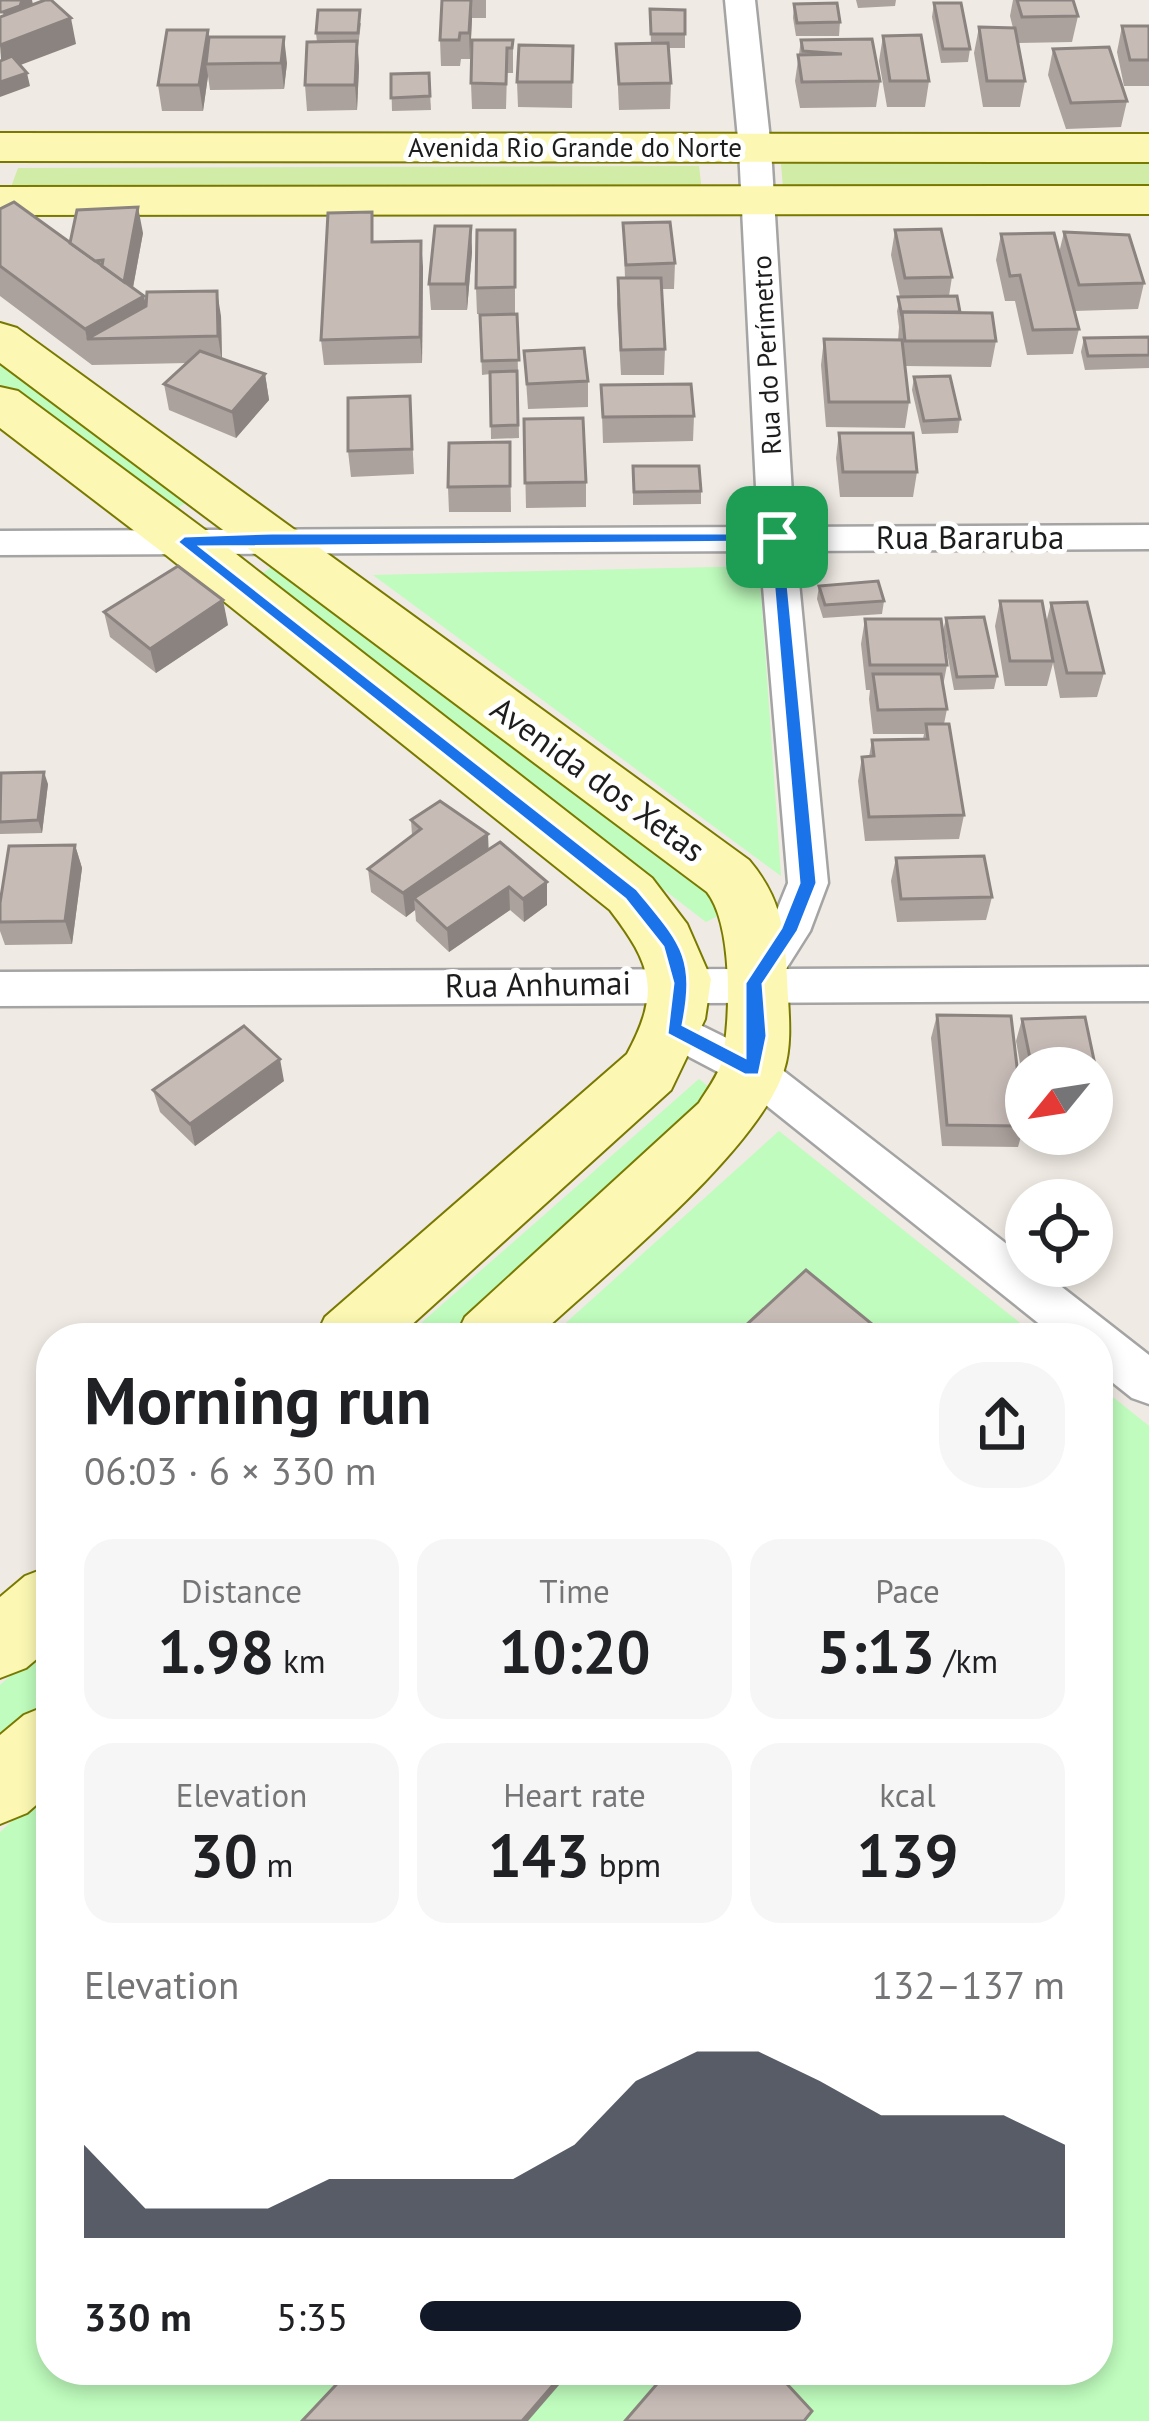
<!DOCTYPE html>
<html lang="en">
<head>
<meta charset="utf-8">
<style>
	body { margin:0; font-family:"PT Sans",sans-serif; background:#f6f6f6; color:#202124; height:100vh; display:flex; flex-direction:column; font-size:45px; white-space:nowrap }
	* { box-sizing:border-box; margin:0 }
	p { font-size:39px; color:#757577 }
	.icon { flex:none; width:66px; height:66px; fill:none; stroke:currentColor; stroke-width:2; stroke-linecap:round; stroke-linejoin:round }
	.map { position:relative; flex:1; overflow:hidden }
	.details { position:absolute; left:36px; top:1323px; width:1077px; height:1062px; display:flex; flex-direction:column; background:#fff; border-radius:48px; box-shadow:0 6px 18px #0003 }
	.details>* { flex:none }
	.needle { width:78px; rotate:240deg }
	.buttons { position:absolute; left:1005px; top:1047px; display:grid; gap:24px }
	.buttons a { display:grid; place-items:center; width:108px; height:108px; border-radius:50%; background:#fff; box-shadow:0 6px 18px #0003; font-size:60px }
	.pin { position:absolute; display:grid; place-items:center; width:102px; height:102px; color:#fff; margin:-51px; border-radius:24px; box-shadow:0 6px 18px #0006 }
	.round { display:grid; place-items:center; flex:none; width:126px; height:126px; border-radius:48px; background:#f6f6f6 }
	.head { display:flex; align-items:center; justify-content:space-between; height:204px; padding:0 48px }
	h1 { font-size:66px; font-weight:700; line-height:90px }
	.figures { display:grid; grid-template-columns:repeat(3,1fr); gap:18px; height:204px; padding:12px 48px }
	.figures div { display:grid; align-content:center; border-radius:30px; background:#f6f6f6; text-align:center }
	.figures b { font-size:60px; font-weight:700 }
	.figures small { font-size:33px; font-weight:400 }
	.figures p { font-size:33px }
	.chart { height:336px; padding:24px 48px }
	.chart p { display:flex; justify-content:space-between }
	.chart svg { width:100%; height:216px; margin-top:12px; fill:#111827; opacity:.7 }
	ul { padding:0 48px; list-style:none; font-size:39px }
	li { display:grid; grid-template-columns:192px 144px 1fr; align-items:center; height:90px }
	li i { height:30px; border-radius:15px; background:#111827 }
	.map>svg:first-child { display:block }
	.grass { fill:#d0eca6 }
	.park { fill:#bffcbd }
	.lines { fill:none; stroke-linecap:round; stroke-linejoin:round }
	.street-casing { stroke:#a4a4a4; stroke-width:5 }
	.secondary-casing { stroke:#797900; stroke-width:4 }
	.street { fill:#fff; fill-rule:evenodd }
	.secondary { fill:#fcf8b3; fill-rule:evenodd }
	.wall { fill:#aba19d }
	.shaded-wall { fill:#8b837f }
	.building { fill:#c7bbb6; stroke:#8b837f; stroke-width:3 }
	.route { fill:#1a73e8; stroke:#fff; stroke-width:3; fill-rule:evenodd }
	.labels { text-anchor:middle; stroke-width:10; stroke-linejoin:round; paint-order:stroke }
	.far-street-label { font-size:27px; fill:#1d1d1d; stroke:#fff }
	.street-label { font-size:33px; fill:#1d1d1d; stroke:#fff }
</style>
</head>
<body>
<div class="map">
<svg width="1149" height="2421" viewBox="0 0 1149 2421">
	<rect width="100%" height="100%" fill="#efeae3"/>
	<g class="grass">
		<polygon points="1149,162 1149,187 783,187 781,164"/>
		<polygon points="699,166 702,192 10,190 18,168"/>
	</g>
	<g class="park">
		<polygon points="0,356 192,499 171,512 0,384"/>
		<polygon points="279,562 733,908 706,922 257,577"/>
		<polygon points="759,566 781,876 373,575"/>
		<polygon points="699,1079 727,1102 462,1338 404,1338"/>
		<polygon points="779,1131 1039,1338 549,1338"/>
		<polygon points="1098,1385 1149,1426 1149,2421 0,2421 0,1832 51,1786 51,2370 1098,2370"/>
		<polygon points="49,1642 51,1698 0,1743 0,1685"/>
	</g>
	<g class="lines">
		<defs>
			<g id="street">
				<polygon points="725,0 755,0 771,149 794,527 1149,525 1149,549 796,551 828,883 810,931 786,969 1149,967 1149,1001 0,1006 0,972 741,969 771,925 788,883 760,551 0,555 0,531 758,527 739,149"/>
				<polygon points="674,1012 767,1058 1026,1259 1026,1266 1035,1266 1149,1355 1149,1404 1132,1398 1098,1371 1098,1338 1057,1338 737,1082 659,1041 653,1029 659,1017"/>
			</g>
			<g id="secondary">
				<polygon points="0,133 1149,134 1149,162 0,161"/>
				<polygon points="1149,186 1149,214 0,215 0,187"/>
				<path d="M0 323 17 328 749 860C781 898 785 930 787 978 788 1008 793 1042 784 1070 758 1152 602 1276 536 1338H455L465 1317 699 1103C707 1090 718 1076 722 1061 731 1019 733 925 707 892L0 363Z"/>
				<path d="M0 387 18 391 204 529 652 878 687 924 711 979 705 1019 671 1090 397 1338H315L325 1317 627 1054C661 991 652 965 610 910L166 555 0 428Z"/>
				<polygon points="51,1566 51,1647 26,1668 0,1678 0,1597 25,1576"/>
				<polygon points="51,1704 51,1792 27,1813 0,1824 0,1735 24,1715"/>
			</g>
		</defs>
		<use href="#street" class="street-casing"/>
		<use href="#secondary" class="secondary-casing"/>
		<use href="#street" class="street"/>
		<use href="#secondary" class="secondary"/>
	</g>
	<g class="wall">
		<polygon points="442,0 486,0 486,18 472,18 470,59 461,59 460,66 441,66 440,40"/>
		<polygon points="856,0 896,0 895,6 858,8"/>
		<polygon points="1013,0 1073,0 1078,16 1072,42 1018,43 1025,81 1020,107 983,107 974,53 979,27 1013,28 1010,16"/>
		<polygon points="934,3 970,49 968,62 941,63 932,17"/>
		<polygon points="794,4 840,22 839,36 796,36 793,18"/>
		<polygon points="650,9 685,34 685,48 668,48 671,83 670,109 619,110 616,44 651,44"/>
		<polygon points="361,23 358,47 359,67 357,110 307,111 305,85 317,42 316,33"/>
		<polygon points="1122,26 1149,26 1149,86 1124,86 1117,52"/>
		<polygon points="208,30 209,40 287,63 284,89 210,90 208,76 203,111 162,111 158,85"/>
		<polygon points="883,36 929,81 925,107 887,107 879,61"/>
		<polygon points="513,40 513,73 507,73 506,109 472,109 471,83"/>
		<polygon points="801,40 880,81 876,107 800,108 795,81"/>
		<polygon points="573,46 572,108 518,107 517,82"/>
		<polygon points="1053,49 1127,101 1121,127 1066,129 1048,75"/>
		<polygon points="429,73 431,110 392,111 391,74"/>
		<polygon points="0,209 70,243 143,233 133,288 144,296 146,306 221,316 222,359 265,374 269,400 236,438 169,410 164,384 187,363 92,365 0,296"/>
		<polygon points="623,223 675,263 674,289 662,289 665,349 664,375 621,375 617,304 618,278 625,278"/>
		<polygon points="471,226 472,252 467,310 431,310 429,284"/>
		<polygon points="515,230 515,313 477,314 476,288"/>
		<polygon points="895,230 952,277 949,296 960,312 996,341 991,367 905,366 909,402 905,428 826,427 821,365 824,339 898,340 899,327 897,311 900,297 891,255"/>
		<polygon points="1064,232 1144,283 1138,309 1074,311 1079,329 1073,354 1027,355 1015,301 1005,301 996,260 1001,234 1059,253"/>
		<polygon points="375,242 423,267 422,363 324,365 321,340"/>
		<polygon points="517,314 519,438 491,439 490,374 482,375 480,315"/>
		<polygon points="1149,337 1149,368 1085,370 1081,352 1084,338"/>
		<polygon points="524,351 588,381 588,407 528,409"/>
		<polygon points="914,377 960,419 958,433 922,434 912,390"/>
		<polygon points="601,385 694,416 693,441 603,443"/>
		<polygon points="410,396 414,474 351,477 348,451"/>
		<polygon points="524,419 586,482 586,507 526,508"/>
		<polygon points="839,433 917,472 913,497 840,497 836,458"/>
		<polygon points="510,442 511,512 449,512 448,487"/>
		<polygon points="633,466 701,491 701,504 633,505"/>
		<polygon points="819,586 884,601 882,614 823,618 817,599"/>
		<polygon points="1000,601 1046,623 1051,603 1104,673 1097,697 1060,698 1053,663 1047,686 1005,686 995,626"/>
		<polygon points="104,612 228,625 156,673 110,637"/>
		<polygon points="946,618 997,676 994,689 954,690 943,631"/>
		<polygon points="865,619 947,665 943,686 947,709 944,724 964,815 959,839 865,841 858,781 862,757 869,757 872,740 923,739 924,734 873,734 869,699 870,690 866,690 861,644"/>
		<polygon points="0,780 48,784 42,833 0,834"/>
		<polygon points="411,820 488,834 488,849 547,905 524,922 510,910 449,952 416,921 415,910 406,917 371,892 368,869 412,835"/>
		<polygon points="75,845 82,868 72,944 5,945 0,931 0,903"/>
		<polygon points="896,858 992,897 986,920 897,922 891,881"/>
		<polygon points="937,1015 1024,1126 1018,1147 942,1146 931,1038"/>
		<polygon points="1085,1017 1104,1108 1096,1130 1092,1130 1092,1068 1026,1068 1026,1097 1016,1041 1022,1019"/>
		<polygon points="284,1081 195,1146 160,1112 153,1090"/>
		<polygon points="1033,1134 1088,1134 1085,1142 1034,1143"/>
	</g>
	<g class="shaded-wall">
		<polygon points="22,0 32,0 34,9 8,38 3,12"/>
		<polygon points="471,0 472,18 470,59 469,33"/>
		<polygon points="71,18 76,44 2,72 0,45"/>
		<polygon points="208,30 211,56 206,64 208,76 203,111 199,85"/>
		<polygon points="284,37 287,63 284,89 281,63"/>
		<polygon points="357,41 359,67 357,110 355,85"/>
		<polygon points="27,73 30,86 0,97 0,82"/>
		<polygon points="138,207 143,233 130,303 144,296 151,332 87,339 85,329 123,290"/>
		<polygon points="471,226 472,252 467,310 466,284"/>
		<polygon points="421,241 423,267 422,363 420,337"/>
		<polygon points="217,291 221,316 222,362 218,336"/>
		<polygon points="265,374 269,400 236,438 232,412"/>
		<polygon points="223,600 228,625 156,673 150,649"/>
		<polygon points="44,772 48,784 42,833 38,820"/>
		<polygon points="488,834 489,858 414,898 415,910 406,917 403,893"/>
		<polygon points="75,845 82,868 72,944 65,921"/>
		<polygon points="547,882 547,905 524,922 523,899"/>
		<polygon points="509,887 510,910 449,952 447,929"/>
		<polygon points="280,1059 284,1081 195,1146 190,1124"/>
		<polygon points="566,2370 572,2370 528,2421 522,2421"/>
	</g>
	<g class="building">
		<polygon points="0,0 22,0 20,6 3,12 0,12"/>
		<polygon points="45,0 51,0 71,18 0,45 0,17"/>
		<polygon points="442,0 471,0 469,33 460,33 459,40 440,40"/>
		<polygon points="1017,0 1073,0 1078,16 1022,17"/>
		<polygon points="837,3 840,22 797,23 794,4"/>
		<polygon points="934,3 961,3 970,49 943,49"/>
		<polygon points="650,9 685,10 685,34 651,34"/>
		<polygon points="318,10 360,10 358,33 316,33"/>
		<polygon points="1122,26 1149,26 1149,60 1130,60"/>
		<polygon points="979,27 1015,28 1025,81 987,81"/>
		<polygon points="167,30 208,30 199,85 158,85"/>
		<polygon points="921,35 929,81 890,81 883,36"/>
		<polygon points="209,37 284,37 281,63 206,64"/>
		<polygon points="872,39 880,81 802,82 798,55 842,54 803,51 801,40"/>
		<polygon points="472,40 513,40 512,48 507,48 506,84 471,83"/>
		<polygon points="357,41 355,85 305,85 307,42"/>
		<polygon points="668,43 671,83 619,84 616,44"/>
		<polygon points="519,45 573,46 572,82 517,82"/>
		<polygon points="1109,47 1127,101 1071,103 1053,49"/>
		<polygon points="12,56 27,73 0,82 0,61"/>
		<polygon points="429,73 430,96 391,98 391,74"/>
		<polygon points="14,202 144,296 85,329 0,266 0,209"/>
		<polygon points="138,207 124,282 102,266 103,260 95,261 70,243 77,210"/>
		<polygon points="372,212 372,242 421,241 420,337 321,340 328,213"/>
		<polygon points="670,222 675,263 626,265 623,223"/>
		<polygon points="435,226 471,226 466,284 429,284"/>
		<polygon points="941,229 952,277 905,278 895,230"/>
		<polygon points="477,230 515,230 515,287 476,288"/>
		<polygon points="1064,232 1129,235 1144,283 1079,285"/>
		<polygon points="1054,233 1079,329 1033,330 1020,275 1010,276 1001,234"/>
		<polygon points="618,278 661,278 665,349 621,350"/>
		<polygon points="217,291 218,336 87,339 146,306 147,292"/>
		<polygon points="957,296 960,312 902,312 902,316 898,297"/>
		<polygon points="902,312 992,313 996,341 905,341"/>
		<polygon points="517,314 519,360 482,361 480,315"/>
		<polygon points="1149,337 1149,355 1088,356 1084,338"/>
		<polygon points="824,339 902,340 909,402 829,402"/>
		<polygon points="584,348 588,381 527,384 524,351"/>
		<polygon points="200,351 265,374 232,412 164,384"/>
		<polygon points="517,371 518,425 491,426 490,372"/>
		<polygon points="950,376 960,419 924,421 914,377"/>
		<polygon points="691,384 694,416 603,417 601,385"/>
		<polygon points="410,396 412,449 348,451 348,398"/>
		<polygon points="583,418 586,482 525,483 524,419"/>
		<polygon points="839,433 913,433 917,472 843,472"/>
		<polygon points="510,442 510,486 448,487 449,443"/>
		<polygon points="633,466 699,466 701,491 634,492"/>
		<polygon points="178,566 223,600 150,649 104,612"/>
		<polygon points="878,581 884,601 825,605 819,586"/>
		<polygon points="1000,601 1042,601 1053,661 1010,661"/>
		<polygon points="1087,602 1104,673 1067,673 1051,603"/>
		<polygon points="984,617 997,676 957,677 946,618"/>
		<polygon points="865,619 941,619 947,665 870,665"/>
		<polygon points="873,674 941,674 947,709 878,710"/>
		<polygon points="926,724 949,724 964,815 869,817 862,757 874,756 872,740 928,739"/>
		<polygon points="44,772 38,820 0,822 1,773"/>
		<polygon points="440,801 488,834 403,893 368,869 421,829 411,820"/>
		<polygon points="500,842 547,882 523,899 509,887 447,929 414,898"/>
		<polygon points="75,845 65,921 0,922 0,903 9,846"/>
		<polygon points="984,856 992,897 901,899 896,858"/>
		<polygon points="937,1015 1011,1016 1024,1126 947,1125"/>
		<polygon points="1085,1017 1104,1108 1092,1109 1092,1068 1032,1068 1022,1019"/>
		<polygon points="244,1026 280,1059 190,1124 153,1090"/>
		<polygon points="806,1270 889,1338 732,1338"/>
		<polygon points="350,2370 566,2370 522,2421 302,2421"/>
		<polygon points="669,2370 774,2370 812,2411 804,2421 625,2421"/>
	</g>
	<path class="route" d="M272 533H783L817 883 798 931 763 984 767 1036 759 1075H745L667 1034 673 983 663 947 625 899 177 542 184 536ZM770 542 799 883 781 928 745 983V1057L683 1025C697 955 680 942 637 889L201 547Z"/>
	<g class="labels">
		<g class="far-street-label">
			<text x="575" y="157">Avenida Rio Grande do Norte</text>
			<text transform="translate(767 355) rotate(-93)" y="9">Rua do Perímetro</text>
		</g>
		<g class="street-label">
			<text x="970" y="549">Rua Bararuba</text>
			<text transform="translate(598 779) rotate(36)" y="12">Avenida dos Xetas</text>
			<text transform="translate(538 984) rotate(-1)" y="12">Rua Anhumai</text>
		</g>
	</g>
</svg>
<div class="buttons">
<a><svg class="needle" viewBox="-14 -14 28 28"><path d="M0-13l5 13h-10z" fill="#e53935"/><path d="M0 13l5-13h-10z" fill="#757577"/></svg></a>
<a><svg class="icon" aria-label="locate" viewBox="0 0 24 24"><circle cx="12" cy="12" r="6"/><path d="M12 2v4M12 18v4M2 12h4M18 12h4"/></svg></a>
</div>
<div class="pin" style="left:777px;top:537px;background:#1e9e55"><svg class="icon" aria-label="arrive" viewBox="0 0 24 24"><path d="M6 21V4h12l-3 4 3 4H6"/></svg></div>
<section class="details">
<div class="head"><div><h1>Morning run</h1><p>06:03 · 6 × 330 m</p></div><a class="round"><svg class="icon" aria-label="share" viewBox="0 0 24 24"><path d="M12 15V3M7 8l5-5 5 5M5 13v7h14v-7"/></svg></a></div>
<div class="figures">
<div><p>Distance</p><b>1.98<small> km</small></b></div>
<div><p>Time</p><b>10:20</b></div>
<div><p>Pace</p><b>5:13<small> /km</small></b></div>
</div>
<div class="figures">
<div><p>Elevation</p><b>30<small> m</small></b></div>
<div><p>Heart rate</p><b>143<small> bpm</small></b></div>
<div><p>kcal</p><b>139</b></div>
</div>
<div class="chart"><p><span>Elevation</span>132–137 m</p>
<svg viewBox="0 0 160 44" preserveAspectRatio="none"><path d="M0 44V25L10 38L20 38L30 38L40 32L50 32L60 32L70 32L80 25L90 12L100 6L110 6L120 12L130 19L140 19L150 19L160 25V44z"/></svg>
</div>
<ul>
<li><b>330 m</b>5:35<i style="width:59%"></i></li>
</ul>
</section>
</div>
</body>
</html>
